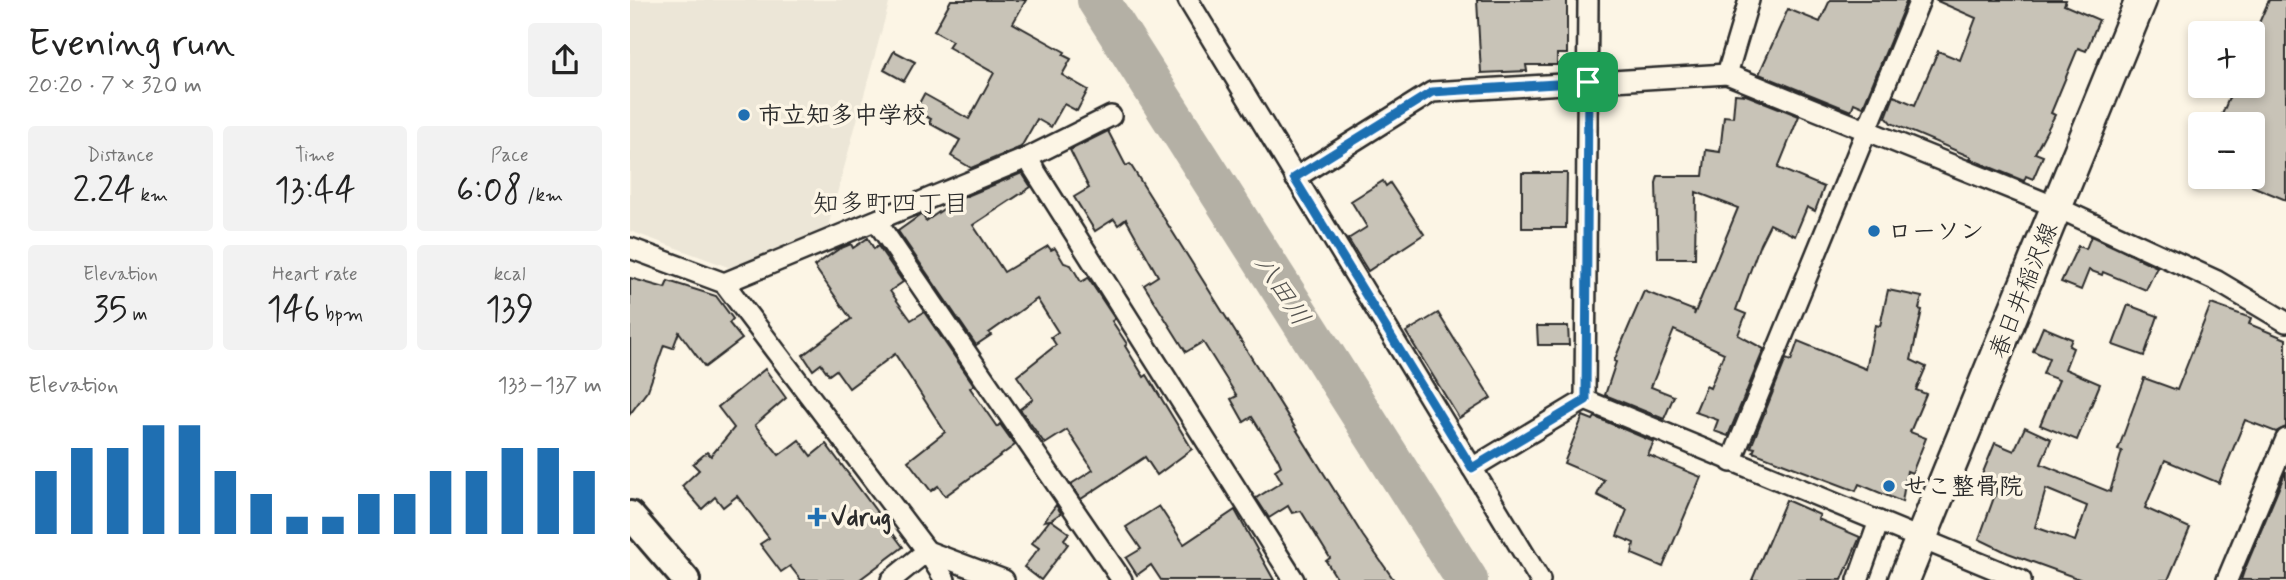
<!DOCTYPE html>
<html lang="en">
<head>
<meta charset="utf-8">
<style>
	body { margin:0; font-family:Mynerve,"Klee One",sans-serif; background:#f2f2f2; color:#222; height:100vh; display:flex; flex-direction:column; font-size:26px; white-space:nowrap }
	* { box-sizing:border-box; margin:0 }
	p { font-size:23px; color:#767676 }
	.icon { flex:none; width:38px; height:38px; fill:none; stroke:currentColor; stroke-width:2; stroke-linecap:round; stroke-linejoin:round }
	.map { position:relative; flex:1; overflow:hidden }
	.side { display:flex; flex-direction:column; background:#fff; width:630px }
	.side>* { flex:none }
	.controls { position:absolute; left:1558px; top:21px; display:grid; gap:14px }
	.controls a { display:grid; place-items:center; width:77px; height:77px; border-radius:7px; background:#fff; box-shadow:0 4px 10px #0003; font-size:35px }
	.pin { position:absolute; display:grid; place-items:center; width:60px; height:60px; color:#fff; margin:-30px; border-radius:14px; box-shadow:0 4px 10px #0006 }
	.round { display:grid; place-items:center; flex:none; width:74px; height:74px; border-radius:7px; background:#f2f2f2 }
	.head { display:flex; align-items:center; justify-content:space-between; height:119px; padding:0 28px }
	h1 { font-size:38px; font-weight:600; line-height:52px }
	.metrics { display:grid; grid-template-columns:repeat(3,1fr); gap:10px; height:119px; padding:7px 28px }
	.metrics div { display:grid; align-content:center; border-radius:7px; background:#f2f2f2; text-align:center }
	.metrics b { font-size:35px; font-weight:600 }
	.metrics small { font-size:19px; font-weight:400 }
	.metrics p { font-size:19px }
	.chart { height:196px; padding:14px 28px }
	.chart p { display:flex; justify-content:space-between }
	.chart svg { width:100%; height:126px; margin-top:7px; stroke:#1f6fb2; stroke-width:6 }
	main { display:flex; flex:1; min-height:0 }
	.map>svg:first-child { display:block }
	.built { fill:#ece6d7 }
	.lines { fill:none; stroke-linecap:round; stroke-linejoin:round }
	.river { stroke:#b4b0a5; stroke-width:42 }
	.building { fill:#c8c3b7; stroke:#2b2b2b; stroke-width:2; fill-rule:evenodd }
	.minor-casing { stroke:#2b2b2b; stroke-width:24 }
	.secondary-casing { stroke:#2b2b2b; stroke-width:32 }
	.primary-casing { stroke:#2b2b2b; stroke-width:35 }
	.minor { stroke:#fcf5e5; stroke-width:19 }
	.secondary { stroke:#fcf5e5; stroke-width:26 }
	.primary { stroke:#fcf5e5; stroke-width:30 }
	.route-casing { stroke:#fff; stroke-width:14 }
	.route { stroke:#1f6fb2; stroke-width:9 }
	.poi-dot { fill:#1f6fb2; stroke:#fcf5e5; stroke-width:2.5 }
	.labels { text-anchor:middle; stroke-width:7; stroke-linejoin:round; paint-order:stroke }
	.poi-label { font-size:24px; font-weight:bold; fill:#2b2b2b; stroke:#fcf5e5; text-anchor:start }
	.street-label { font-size:24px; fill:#2b2b2b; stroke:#fcf5e5 }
	.neighbourhood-label { font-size:26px; fill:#2b2b2b; stroke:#fcf5e5 }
	.water-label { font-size:26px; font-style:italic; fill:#545350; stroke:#fcf5e5 }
</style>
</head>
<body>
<main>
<section class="side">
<div class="head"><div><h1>Evening run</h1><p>20:20 · 7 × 320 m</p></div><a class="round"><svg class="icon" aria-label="share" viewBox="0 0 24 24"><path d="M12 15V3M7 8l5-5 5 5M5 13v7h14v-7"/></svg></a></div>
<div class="metrics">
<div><p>Distance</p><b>2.24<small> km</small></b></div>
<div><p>Time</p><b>13:44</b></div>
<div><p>Pace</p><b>6:08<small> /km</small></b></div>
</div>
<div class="metrics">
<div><p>Elevation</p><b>35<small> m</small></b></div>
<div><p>Heart rate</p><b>146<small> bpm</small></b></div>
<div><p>kcal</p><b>139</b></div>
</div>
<div class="chart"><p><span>Elevation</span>133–137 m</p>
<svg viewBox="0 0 160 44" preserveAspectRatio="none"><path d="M5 44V22M15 44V14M25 44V14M35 44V6M45 44V6M55 44V22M65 44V30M75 44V38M85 44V38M95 44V30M105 44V30M115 44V22M125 44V22M135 44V14M145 44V14M155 44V22"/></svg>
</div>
</section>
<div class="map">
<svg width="1656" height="580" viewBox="0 0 1656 580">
	<rect width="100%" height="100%" fill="#fcf5e5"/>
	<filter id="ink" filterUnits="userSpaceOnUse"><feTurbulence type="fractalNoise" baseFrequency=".0143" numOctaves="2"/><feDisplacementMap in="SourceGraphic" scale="14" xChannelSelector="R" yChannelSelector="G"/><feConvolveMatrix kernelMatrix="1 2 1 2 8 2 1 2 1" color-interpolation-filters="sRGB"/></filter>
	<g filter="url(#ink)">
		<polygon class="built" points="0,0 260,0 197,230 111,265 98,267 0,231"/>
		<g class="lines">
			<polyline class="river" points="468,0 837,580"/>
		</g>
		<g class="building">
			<polygon points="321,0 396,0 383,23 435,52 433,55 441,59 432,75 458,90 447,111 434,104 421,127 407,119 391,147 341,168 321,156 330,140 299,123 301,119 285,111 294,94 339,119 364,73 318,47 322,41 304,31"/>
			<polygon points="847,0 937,0 937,54 927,54 927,65 896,65 897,71 851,73"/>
			<polygon points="1200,0 1277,0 1233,107 1224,103 1221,111 1129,74 1158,9 1190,22"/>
			<polygon points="1305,0 1436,0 1434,5 1469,20 1456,51 1448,48 1421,113 1425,115 1405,153 1413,156 1403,179 1396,176 1394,181 1340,159 1341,157 1261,123 1256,117 1264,96 1285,105 1308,51 1330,60 1346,18"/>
			<polygon points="1639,0 1656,0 1656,200 1622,186 1622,124 1588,124 1604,86 1622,86 1622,39"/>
			<polygon points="264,51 285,62 274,81 254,70"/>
			<polygon points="1105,94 1116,95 1169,116 1148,168 1194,187 1185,211 1177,207 1165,236 1140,224 1130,244 1106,310 1116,314 1108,335 1134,349 1098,436 1084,431 1088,420 1065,412 1076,386 1080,388 1094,353 1044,330 1021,387 1044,396 1034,419 975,395 986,362 984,361 1014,291 1065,311 1064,315 1108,208 1066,192 1065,258 1028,258 1026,183 1028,176 1073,176 1076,150 1090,152 1094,116 1103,117"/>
			<polygon points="478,131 496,166 500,164 733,536 764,580 708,580 696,561 700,558 671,511 662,513 658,506 639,518 626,498 652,482 645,470 651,466 648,459 622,417 614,422 601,399 607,396 573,342 556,352 514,285 528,276 496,219 488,225 484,219 465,231 444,197 459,188 440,150"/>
			<polygon points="392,173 401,187 343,225 374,272 418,246 421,250 425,248 434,263 441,265 451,282 458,278 485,319 482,321 497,344 495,346 514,377 517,375 562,449 527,475 515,457 451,499 441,484 463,470 437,430 415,444 390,409 403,399 387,376 426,345 421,337 428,332 407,299 359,333 361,335 346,345 268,231 292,214 296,221 325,201"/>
			<polygon points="892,173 937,173 936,228 892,228"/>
			<polygon points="753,181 756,186 760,183 794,234 738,271 718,239 737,227 721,201"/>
			<polygon points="1461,236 1527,267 1516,290 1473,272 1472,275 1459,270 1451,290 1431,282 1448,246 1456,249"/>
			<polygon points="238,238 244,249 248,246 273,282 260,291 281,320 294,312 344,385 340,388 367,427 370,424 385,445 315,496 308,486 301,491 278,461 315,432 265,354 219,388 206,370 199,375 191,364 183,370 173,355 221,319 184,266 209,249 221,244 223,248"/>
			<polygon points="0,278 35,288 38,281 86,296 103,319 99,323 112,339 75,367 49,332 43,348 34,345 18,390 0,414"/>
			<polygon points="1258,290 1292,297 1289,309 1292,310 1281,360 1296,367 1286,390 1296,394 1280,432 1296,438 1282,473 1277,471 1272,502 1229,484 1226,491 1123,452 1125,448 1121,447 1156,359 1161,361 1168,341 1236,369 1245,325 1250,326"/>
			<path d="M1581 304 1621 318 1619 324 1656 339V427L1646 432 1615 420 1589 483 1535 460 1515 508 1560 528 1538 580H1452L1378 553 1349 539 1367 489 1349 482 1365 443 1384 451 1395 427 1421 439 1411 464 1480 492 1492 451 1488 450 1514 378 1547 390ZM1416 489 1457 506 1445 541 1405 527Z"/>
			<polygon points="1498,305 1528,316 1514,356 1483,345"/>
			<polygon points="808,313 861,398 829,418 776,332"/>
			<polygon points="907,326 938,326 939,345 908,345"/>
			<polygon points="1413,327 1442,339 1439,346 1443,348 1435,369 1470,384 1447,440 1410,425 1429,380 1413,374 1419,358 1403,351"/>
			<polygon points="135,369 156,398 125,425 149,455 169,440 181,456 196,444 273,547 229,580 171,580 160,566 151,572 130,544 139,538 107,496 93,507 85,497 72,509 52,486 69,470 63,464 77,452 81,456 104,428 88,407"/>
			<polygon points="953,416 963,420 965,417 1024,442 1018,455 1071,477 1033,567 1002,554 1004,543 987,536 997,510 967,495 974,480 934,463"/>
			<polygon points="1656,471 1656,580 1611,580 1614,571"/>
			<polygon points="1156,500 1190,515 1188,519 1230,537 1212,580 1122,580"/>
			<polygon points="426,505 431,513 421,520 439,533 434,539 438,544 411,580 394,567 409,548 402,543 420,520 414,521"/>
			<polygon points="529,506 554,544 605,510 644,580 531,580 521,565 507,575 496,558 511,549 496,527"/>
		</g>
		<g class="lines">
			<defs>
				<g id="minor">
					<polyline points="558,0 910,580"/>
					<polyline points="1097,74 1119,0"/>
					<polyline points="397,158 664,580"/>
					<polyline points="665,178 802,92 1097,74 1426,207 1587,281 1656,322"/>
					<polyline points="247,222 492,580"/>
					<polyline points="0,248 94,283 297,551 315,580"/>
					<polyline points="94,283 397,158 481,116"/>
					<polyline points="955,400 1391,580"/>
					<polyline points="955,400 958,0"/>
					<polyline points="1101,462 1290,0"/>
					<polyline points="842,468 955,400"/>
					<polyline points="261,580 297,551 374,580"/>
					<polyline points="1228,580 1249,521"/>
					<polyline points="1597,580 1656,439"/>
				</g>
				<polyline id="secondary" points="0,515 56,580"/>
				<polyline id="primary" points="1274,580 1511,0"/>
			</defs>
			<use href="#minor" class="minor-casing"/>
			<use href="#secondary" class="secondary-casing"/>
			<use href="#primary" class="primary-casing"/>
			<use href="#minor" class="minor"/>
			<use href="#secondary" class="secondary"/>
			<use href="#primary" class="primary"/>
		</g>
	</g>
	<g class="lines" filter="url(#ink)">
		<defs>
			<polygon id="route" points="958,82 956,400 842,468 664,178 802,92"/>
		</defs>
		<use href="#route" class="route-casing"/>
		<use href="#route" class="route"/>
	</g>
	<g class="poi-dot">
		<circle cx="114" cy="115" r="7"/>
		<circle cx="1244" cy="231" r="7"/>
		<circle cx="1259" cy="486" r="7"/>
		<path d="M183.5 506.5h7v7h7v7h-7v7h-7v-7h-7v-7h7z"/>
	</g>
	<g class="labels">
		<g class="poi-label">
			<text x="128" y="123">市立知多中学校</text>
			<text x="1258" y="239">ローソン</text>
			<text x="1273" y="494">せこ整骨院</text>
			<text x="201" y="525">Vdrug</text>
		</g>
		<g class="street-label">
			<text transform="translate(1393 290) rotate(-68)" y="8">春日井稲沢線</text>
		</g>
		<g class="neighbourhood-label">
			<text x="261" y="212">知多町四丁目</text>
		</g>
		<g class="water-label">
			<text transform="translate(653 290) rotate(57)" y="9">八田川</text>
		</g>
	</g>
</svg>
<div class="controls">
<a>+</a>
<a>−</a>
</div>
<div class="pin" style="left:958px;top:82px;background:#1e9e55"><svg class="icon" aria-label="arrive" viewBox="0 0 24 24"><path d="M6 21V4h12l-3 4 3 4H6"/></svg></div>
</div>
</main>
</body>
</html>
